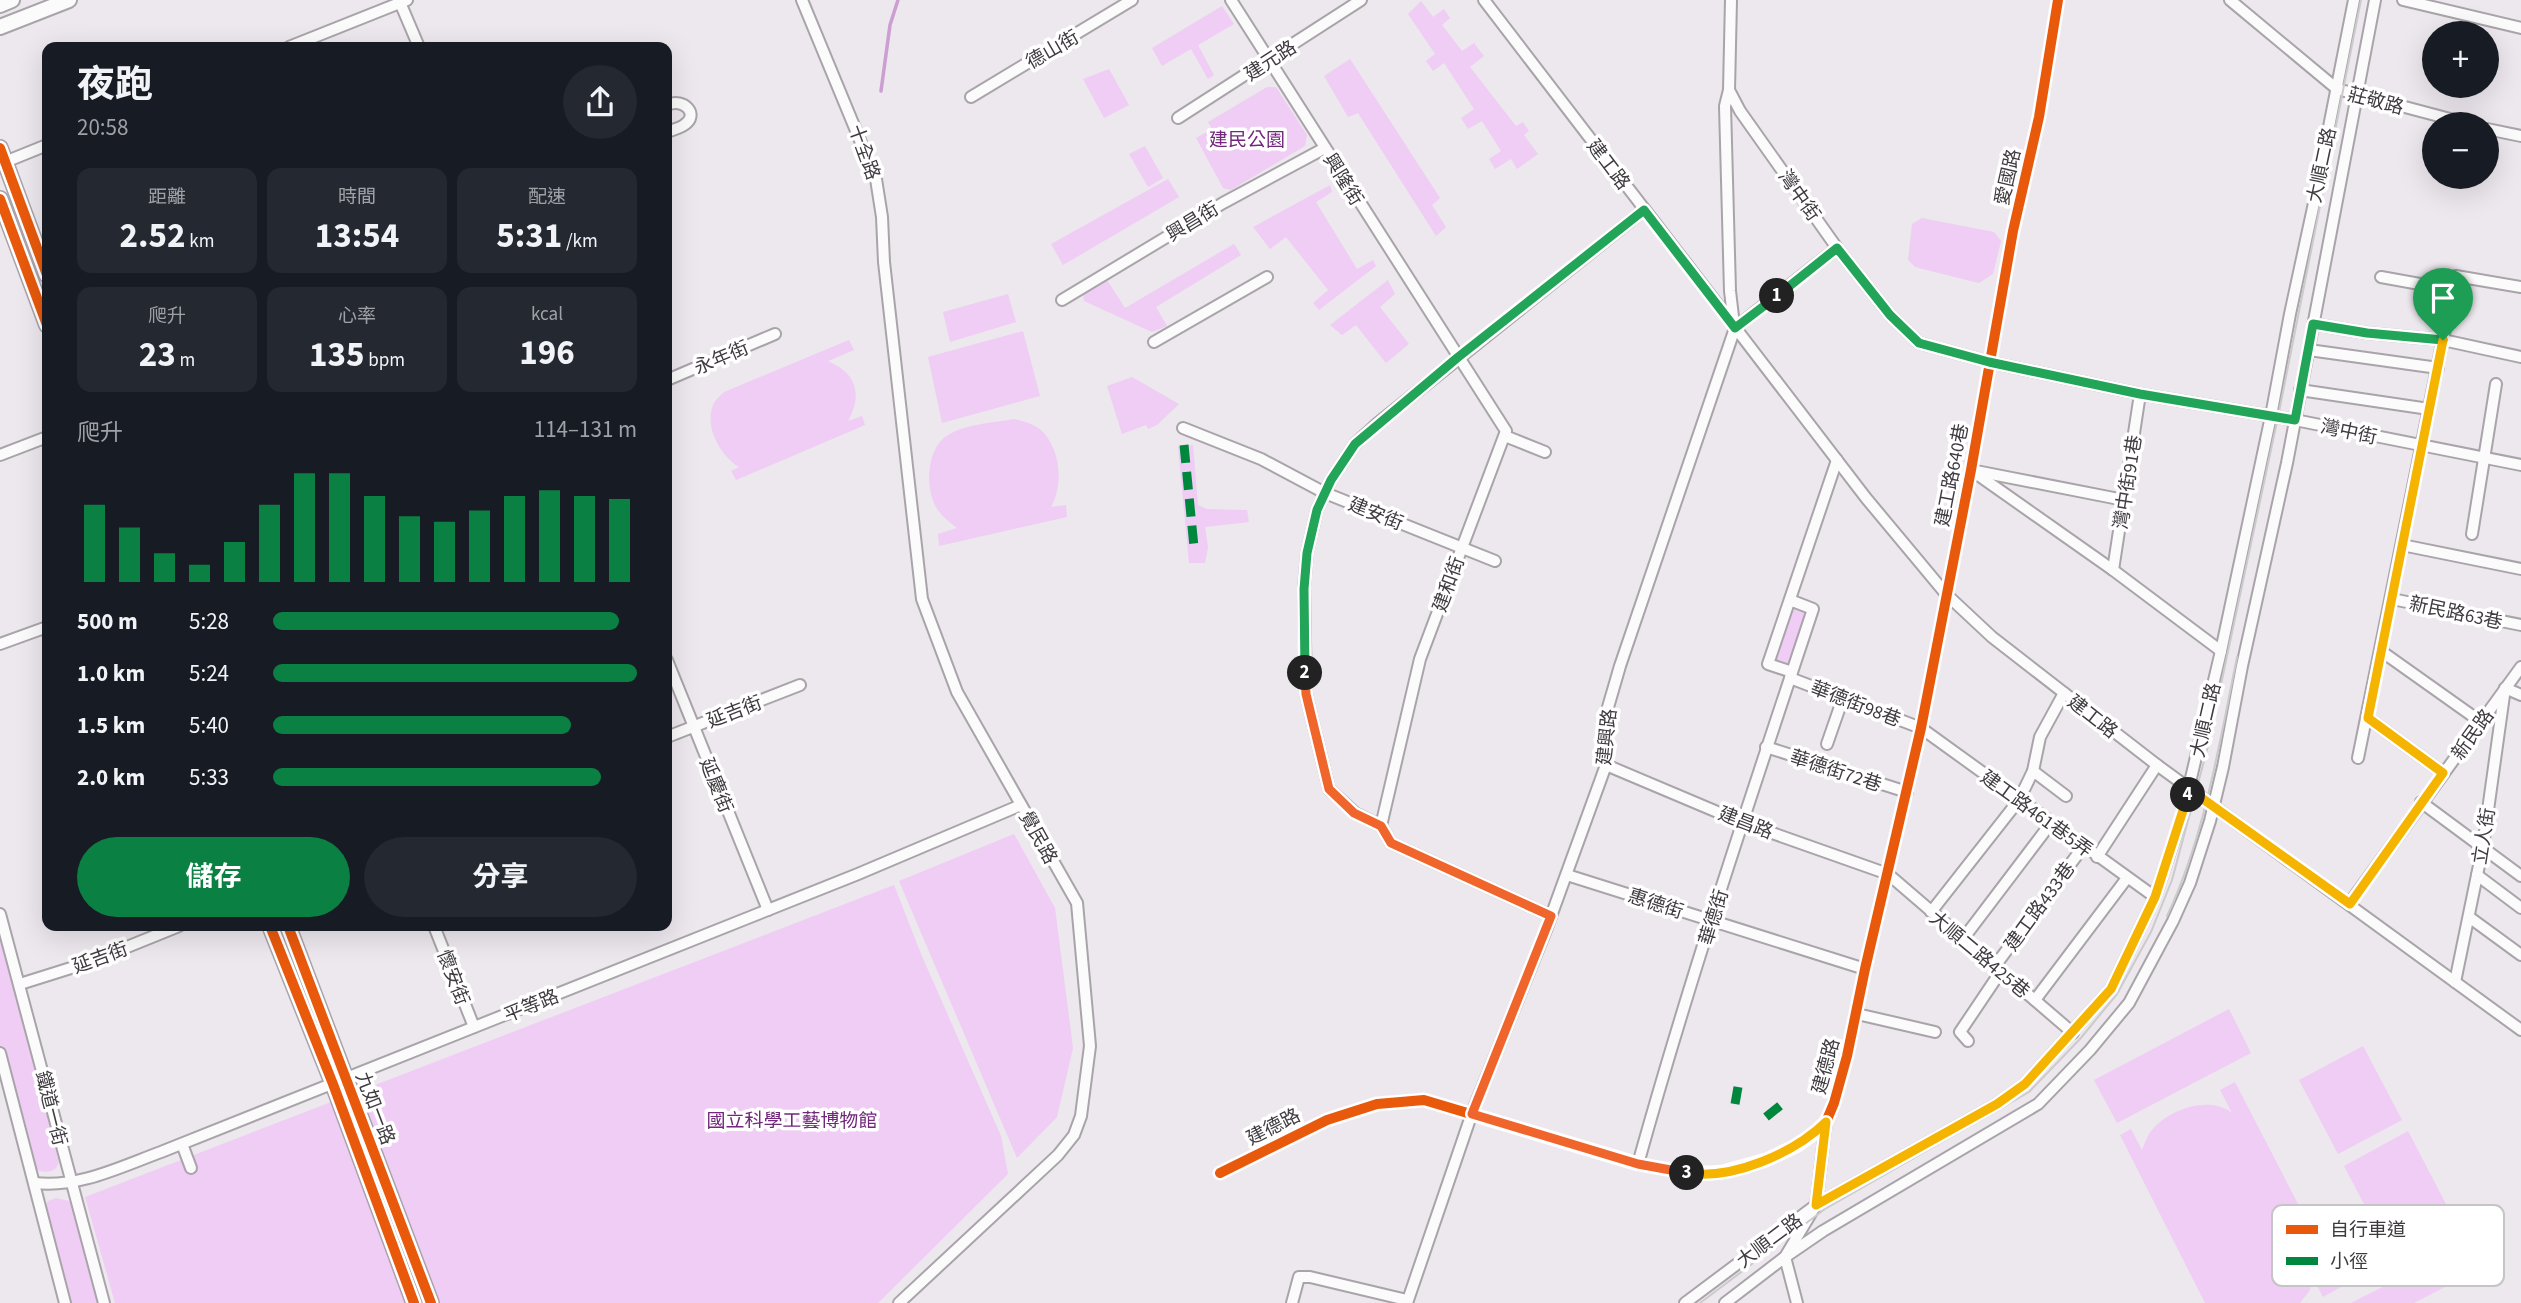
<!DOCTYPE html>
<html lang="zh-TW">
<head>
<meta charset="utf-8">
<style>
	body { margin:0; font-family:"Source Sans 3","Noto Sans TC",sans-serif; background:#242831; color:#f1f3f6; height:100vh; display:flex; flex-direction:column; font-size:26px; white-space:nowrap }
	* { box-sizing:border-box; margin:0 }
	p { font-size:23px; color:#9ea1a6 }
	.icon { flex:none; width:38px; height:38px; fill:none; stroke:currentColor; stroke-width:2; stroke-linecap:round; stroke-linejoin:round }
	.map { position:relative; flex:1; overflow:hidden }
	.drawer { position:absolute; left:42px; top:42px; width:630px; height:889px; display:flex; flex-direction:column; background:#171b24; border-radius:14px; box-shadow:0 7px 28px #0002 }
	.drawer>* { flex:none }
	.buttons { position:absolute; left:2422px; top:21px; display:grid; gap:14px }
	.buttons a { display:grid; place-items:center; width:77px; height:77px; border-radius:50%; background:#171b24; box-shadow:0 7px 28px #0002; font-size:35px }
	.pin { position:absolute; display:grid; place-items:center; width:60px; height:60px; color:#fff; margin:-72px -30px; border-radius:50% 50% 50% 0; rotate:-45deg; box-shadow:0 0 7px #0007 }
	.pin .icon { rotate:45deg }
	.km { position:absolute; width:35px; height:35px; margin:-18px; border-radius:50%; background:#222; color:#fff; font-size:19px; line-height:35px; text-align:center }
	.round { display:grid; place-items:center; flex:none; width:74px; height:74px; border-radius:37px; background:#242831 }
	.head { display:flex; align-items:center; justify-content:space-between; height:119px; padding:0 35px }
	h1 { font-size:38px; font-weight:700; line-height:52px }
	.stats { display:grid; grid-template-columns:repeat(3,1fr); gap:10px; height:119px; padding:7px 35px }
	.stats div { display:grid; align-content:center; border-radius:14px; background:#242831; text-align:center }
	.stats b { font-size:35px; font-weight:700 }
	.stats small { font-size:19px; font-weight:400 }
	.stats p { font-size:19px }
	.chart { height:196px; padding:14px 35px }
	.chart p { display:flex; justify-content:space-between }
	.chart svg { width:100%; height:126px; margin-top:7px; stroke:#0b8043; stroke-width:6 }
	.button { display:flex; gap:14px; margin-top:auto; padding:14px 35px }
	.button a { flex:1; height:80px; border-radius:42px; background:#0b8043; color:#fff; font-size:28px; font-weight:700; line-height:80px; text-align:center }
	.button a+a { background:#242831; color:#f1f3f6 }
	ul { padding:0 35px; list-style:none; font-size:23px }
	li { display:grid; grid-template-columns:112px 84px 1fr; align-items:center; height:52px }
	li i { height:18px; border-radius:9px; background:#0b8043 }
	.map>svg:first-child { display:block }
	.green { fill:#efcdf4 }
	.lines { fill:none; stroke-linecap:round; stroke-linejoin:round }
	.stream { stroke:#cc9ed2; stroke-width:3.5 }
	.minor-casing { stroke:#a9a4a9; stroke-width:14 }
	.major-casing { stroke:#a9a4a9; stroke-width:18 }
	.minor { stroke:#fcfbfc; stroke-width:10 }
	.major { stroke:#fcfbfc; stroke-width:14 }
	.tram { stroke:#cccbcc; stroke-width:2 }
	.quiet { stroke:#00873e; stroke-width:9; stroke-dasharray:18 9; stroke-linecap:butt }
	.cycleway-casing { stroke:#fff; stroke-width:15 }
	.cycleway { stroke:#e8590c; stroke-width:10 }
	.split-1-casing { stroke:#fff; stroke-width:14 }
	.split-2-casing { stroke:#fff; stroke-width:14 }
	.split-3-casing { stroke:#fff; stroke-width:14 }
	.split-4-casing { stroke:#fff; stroke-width:14 }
	.split-5-casing { stroke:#fff; stroke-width:14 }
	.split-1 { stroke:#22a559; stroke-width:9 }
	.split-2 { stroke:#22a559; stroke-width:9 }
	.split-3 { stroke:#f0652b; stroke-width:9 }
	.split-4 { stroke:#f5b400; stroke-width:9 }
	.split-5 { stroke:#f5b400; stroke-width:9 }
	.labels { text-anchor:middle; stroke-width:7; stroke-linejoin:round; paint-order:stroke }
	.street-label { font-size:19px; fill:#3f3b40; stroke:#fff }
	.park-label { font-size:19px; fill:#72267c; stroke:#fff }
	.key { fill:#fff; stroke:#c5c4c6; stroke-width:2 }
	.key-label { font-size:19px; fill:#3f3b40 }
</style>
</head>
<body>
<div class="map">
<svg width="2521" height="1303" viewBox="0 0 2521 1303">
	<rect width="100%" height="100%" fill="#ede7ee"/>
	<g class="green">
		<polygon points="1421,1 1433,17 1444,9 1450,18 1442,25 1462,51 1474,43 1484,56 1470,67 1516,126 1523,122 1529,131 1524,135 1538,154 1517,169 1511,159 1495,169 1489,159 1501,151 1482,121 1468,129 1461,118 1474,109 1444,63 1433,71 1426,61 1435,54 1408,14"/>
		<polygon points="1222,6 1234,24 1198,45 1214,75 1208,79 1191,49 1162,66 1152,48"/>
		<polygon points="1350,59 1440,198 1432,205 1446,227 1436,236 1358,113 1348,117 1324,76"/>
		<polygon points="1109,69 1129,105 1104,118 1083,79"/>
		<polygon points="1267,87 1276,87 1307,135 1305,146 1231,190 1223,188 1196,138 1212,129 1208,122"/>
		<polygon points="1145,146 1163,178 1148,187 1129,154"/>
		<polygon points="1168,179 1179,197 1063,265 1051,244"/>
		<polygon points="1330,185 1332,192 1316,202 1357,269 1373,260 1376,266 1319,310 1313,303 1328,290 1286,237 1270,249 1253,227"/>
		<polygon points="1922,218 1994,232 2001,241 1993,274 1979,283 1915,267 1908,260 1912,224"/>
		<polygon points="1234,244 1241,255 1156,307 1167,326 1152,332 1084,301 1083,295 1107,280 1125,308"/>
		<polygon points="1388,280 1395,294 1380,307 1409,344 1386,363 1356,325 1342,335 1330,325"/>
		<polygon points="1008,294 1016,322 950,342 943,312"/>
		<polygon points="1023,331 1040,396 942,423 928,357"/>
		<path d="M849 340 854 350 828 361C856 373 863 394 848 421L862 416 865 425 736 480 731 471 739 467C721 456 704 428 713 405 715 400 720 396 724 392Z"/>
		<polygon points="1132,377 1179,404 1157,425 1148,429 1146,425 1122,434 1107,386"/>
		<path d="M1014 419C1025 422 1036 424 1044 433 1061 453 1063 485 1051 507L1066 505 1067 517 939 546 938 534 957 528C950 523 943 517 937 509 925 490 926 452 945 437 963 424 992 423 1014 419Z"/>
		<polygon points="1193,445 1198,505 1207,509 1247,510 1249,522 1205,527 1208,547 1205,563 1189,563 1178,447"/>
		<polygon points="1791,608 1807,614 1789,668 1773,662"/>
		<polygon points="1014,834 1055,908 1073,1048 1057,1117 1017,1158 899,881"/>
		<polygon points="894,885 921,954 1001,1136 1008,1174 878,1303 115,1303 85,1197"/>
		<path d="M0 939 59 1162 56 1168C48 1174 41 1172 32 1168L0 1047Z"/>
		<polygon points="2229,1009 2251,1053 2117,1123 2094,1080"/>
		<polygon points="2363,1046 2402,1120 2338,1154 2299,1080"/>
		<path d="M2235 1082 2341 1287 2323 1297 2312 1276 2310 1290 2300 1303H2205L2120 1135 2131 1129 2142 1150C2145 1143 2147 1136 2152 1130 2169 1109 2210 1095 2232 1113L2220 1090Z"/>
		<polygon points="2408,1131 2448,1208 2384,1242 2344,1166"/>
		<polygon points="56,1198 69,1201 75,1211 101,1303 69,1303 45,1206 48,1201"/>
		<polygon points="2449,1253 2462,1278 2414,1303 2351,1303"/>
	</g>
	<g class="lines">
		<polyline class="stream" points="881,91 890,25 898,0"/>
		<defs>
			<g id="minor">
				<polyline points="399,0 419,47"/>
				<polyline points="802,0 876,179 882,217 884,262 922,599 957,692 1077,903 1090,1046 1081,1116 1074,1135 1058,1155 899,1303"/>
				<polyline points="1231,0 1506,431 1420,659 1381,826"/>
				<polyline points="1484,0 1866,498 1946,594 1992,637 2157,765 2521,1030"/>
				<polyline points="1731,0 1729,90 1740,111 1837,248 1890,315 1919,343 1989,362 2140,394 2295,420 2521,465"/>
				<polyline points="2230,0 2337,89 2469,124"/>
				<polyline points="2403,0 2521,28"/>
				<polyline points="289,47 407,0"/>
				<polyline points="1729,90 1725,106 1730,291 1734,325"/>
				<polyline points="971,97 1132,0"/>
				<path d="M667 105C684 97 700 115 684 125 680 128 672 130 667 132"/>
				<polyline points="1178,118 1361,0"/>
				<polyline points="2487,129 2521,136"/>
				<polyline points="5,162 47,145"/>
				<polyline points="2456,276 2521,287"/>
				<polyline points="1062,300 1223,203 1325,148"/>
				<polyline points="2313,324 2367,333 2443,340 2521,357"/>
				<polyline points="1154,342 1267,277"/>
				<polyline points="2309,350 2438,368"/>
				<polyline points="667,380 775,334"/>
				<polyline points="2300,390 2429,409"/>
				<polyline points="1183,428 1261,459 1325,493 1495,561"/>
				<polyline points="1505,436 1545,452"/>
				<polyline points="0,455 47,437"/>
				<polyline points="1971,470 2113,570 2221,651"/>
				<polyline points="1976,471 2124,500"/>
				<polyline points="2472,534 2496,384"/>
				<polyline points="2402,545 2521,569"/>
				<polyline points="2113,570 2140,394"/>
				<polyline points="2392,599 2521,625"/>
				<polyline points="0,644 47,627"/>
				<polyline points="2381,651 2481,722"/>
				<polyline points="667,660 768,910"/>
				<polyline points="1792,672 1768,664 1837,460"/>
				<polyline points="1790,678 1921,728 2155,897"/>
				<polyline points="2368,718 2443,773"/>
				<polyline points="667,737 800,685"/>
				<polyline points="1827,744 1843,698"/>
				<polyline points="1766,747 1907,792"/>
				<polyline points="2358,758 2453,290 2381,277"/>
				<polyline points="1606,765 1741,822 1888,874 2073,1033"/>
				<polyline points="2033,771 2066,796"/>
				<polyline points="2421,802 2521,876"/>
				<polyline points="2097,857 2157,765"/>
				<polyline points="1567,875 1865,969"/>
				<polyline points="2477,875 2521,908"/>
				<polyline points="2349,904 2521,667"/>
				<polyline points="1931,912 2019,800 2033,771 2040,737 2064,693"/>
				<polyline points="0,914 104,1303"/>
				<polyline points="1551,916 1391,843 1381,826 1355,813 1329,789 1306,694 1304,588 1307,553 1317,510 1331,480 1355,444 1378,423 1644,210"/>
				<polyline points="2469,917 2521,955"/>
				<polyline points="434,926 474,1027"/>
				<polyline points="1963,939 2051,823"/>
				<polyline points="1995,966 2083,847"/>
				<polyline points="2455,982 2483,846 2505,688 2521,695"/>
				<polyline points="20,984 90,962 179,926"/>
				<polyline points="2035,1000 2127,878"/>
				<polyline points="1857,1014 1935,1032"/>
				<polyline points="1968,1041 1960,1032 2001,971"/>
				<polyline points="0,1053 65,1303"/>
				<polyline points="182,1144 191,1168"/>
				<path d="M1638 1164C1690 977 1752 793 1813 609L1790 600"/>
				<polyline points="1220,1173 1327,1120 1377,1104 1424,1100 1638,1164 1692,1174 1723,1172 1766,1160 1796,1146 1813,1134 1826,1122 1834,1103 1847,1056 1865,969 1921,728 1971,470 2013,231 2039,117 2058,0"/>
				<path d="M35 1183C79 1188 120 1167 161 1152L858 874 1021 805"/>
				<polyline points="1292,1303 1299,1277 1310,1277 1407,1300"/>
				<polyline points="1407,1303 1472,1113 1546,930 1606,765 1604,721 1620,666 1735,328 1837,248"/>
				<polyline points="1685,1303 1816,1205 1997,1104 2025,1084 2111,989 2155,897 2183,812 2221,651 2271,416 2290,314 2314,203 2354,0"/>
				<polyline points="1725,1303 1785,1257 1823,1231 2038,1104 2090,1050 2129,1003 2173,921 2190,883 2210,821 2223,767 2242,666 2287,463 2375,0"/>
				<polyline points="1797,1303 1785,1257 1816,1205 1826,1122"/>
			</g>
			<g id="major">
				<polyline points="0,5 12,0"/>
				<polyline points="0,27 69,0"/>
				<polyline points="0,148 47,275"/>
				<polyline points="0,199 47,325"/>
				<polyline points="270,926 333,1084 414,1303"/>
				<polyline points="288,926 431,1303"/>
			</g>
		</defs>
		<use href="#minor" class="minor-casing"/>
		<use href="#major" class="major-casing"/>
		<use href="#minor" class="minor"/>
		<use href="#major" class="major"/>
		<g class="tram">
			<path d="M2167 916C2205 835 2219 745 2237 657"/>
			<polyline points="1700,1303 1825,1209 2029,1092 2080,1039 2117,994 2151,932 2172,880 2207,750 2278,417 2361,0"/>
		</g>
		<g class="quiet">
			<polyline points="1184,445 1194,547"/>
			<polyline points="1735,1104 1738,1087"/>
			<polyline points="1766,1117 1781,1105"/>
		</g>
		<defs>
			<g id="cycleway">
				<polyline points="0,148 47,275"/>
				<polyline points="0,199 47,325"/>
				<polyline points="270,926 333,1084 414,1303"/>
				<polyline points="288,926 431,1303"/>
				<polyline points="1220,1173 1327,1120 1377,1104 1424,1100 1638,1164 1692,1174 1723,1172 1766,1160 1796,1146 1813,1134 1826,1122 1834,1103 1847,1056 1865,969 1921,728 1971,470 2013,231 2039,117 2058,0"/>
			</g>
		</defs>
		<use href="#cycleway" class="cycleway-casing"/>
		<use href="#cycleway" class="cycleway"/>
	</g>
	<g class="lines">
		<defs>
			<polyline id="split-1" points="1777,296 1837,248 1890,315 1919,343 1989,362 2140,394 2295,420 2313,324 2367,333 2443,340"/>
			<polyline id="split-2" points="1305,673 1304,589 1307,553 1317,510 1331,480 1355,444 1457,358 1644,210 1735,328 1777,296"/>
			<polyline id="split-3" points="1305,673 1306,694 1329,789 1354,813 1381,826 1391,843 1551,916 1472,1114 1638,1164 1687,1173"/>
			<path id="split-4" d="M1687 1173C1733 1180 1794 1153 1826 1122L1816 1205 1997 1104 2025 1084 2111 989 2155 897 2188 795"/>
			<polyline id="split-5" points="2188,795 2189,789 2350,904 2443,773 2368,718 2443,340"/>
		</defs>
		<use href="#split-1" class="split-1-casing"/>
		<use href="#split-2" class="split-2-casing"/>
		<use href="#split-3" class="split-3-casing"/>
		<use href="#split-4" class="split-4-casing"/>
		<use href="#split-5" class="split-5-casing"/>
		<use href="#split-1" class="split-1"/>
		<use href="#split-2" class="split-2"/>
		<use href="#split-3" class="split-3"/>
		<use href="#split-4" class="split-4"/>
		<use href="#split-5" class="split-5"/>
	</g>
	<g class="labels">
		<g class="street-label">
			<text transform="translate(1052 49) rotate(-30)" y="7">德山街</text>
			<text transform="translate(1270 60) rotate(-33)" y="7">建元路</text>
			<text transform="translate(2376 100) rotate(15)" y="7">莊敬路</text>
			<text transform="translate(865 152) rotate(70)" y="7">十全路</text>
			<text transform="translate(1609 164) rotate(53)" y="7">建工路</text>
			<text transform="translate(2321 165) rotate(-78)" y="7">大順二路</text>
			<text transform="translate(2007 177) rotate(-77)" y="7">愛國路</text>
			<text transform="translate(1344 179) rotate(58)" y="7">興隆街</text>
			<text transform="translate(1800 195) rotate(55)" y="7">灣中街</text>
			<text transform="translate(1192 221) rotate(-31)" y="7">興昌街</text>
			<text transform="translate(721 357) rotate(-23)" y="7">永年街</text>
			<text transform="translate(2349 431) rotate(12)" y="7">灣中街</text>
			<text transform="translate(1951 475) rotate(-79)" y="7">建工路640巷</text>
			<text transform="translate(2127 482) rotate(-81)" y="7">灣中街91巷</text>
			<text transform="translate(1376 513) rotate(22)" y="7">建安街</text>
			<text transform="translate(1448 584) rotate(-70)" y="7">建和街</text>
			<text transform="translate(2456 612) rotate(12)" y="7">新民路63巷</text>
			<text transform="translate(1856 703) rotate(21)" y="7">華德街98巷</text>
			<text transform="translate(734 711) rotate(-21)" y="7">延吉街</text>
			<text transform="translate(2093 716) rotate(38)" y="7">建工路</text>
			<text transform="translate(2205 720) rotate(-77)" y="7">大順二路</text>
			<text transform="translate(2472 734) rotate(-54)" y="7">新民路</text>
			<text transform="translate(1606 737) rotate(-84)" y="7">建興路</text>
			<text transform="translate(1836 770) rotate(18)" y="7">華德街72巷</text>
			<text transform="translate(717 785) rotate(68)" y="7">延慶街</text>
			<text transform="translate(2037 813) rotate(36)" y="7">建工路461巷5弄</text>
			<text transform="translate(1746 822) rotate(21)" y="7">建昌路</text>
			<text transform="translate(2483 836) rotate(-81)" y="7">立人街</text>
			<text transform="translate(1039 837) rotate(61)" y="7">覺民路</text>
			<text transform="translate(1656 903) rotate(18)" y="7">惠德街</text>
			<text transform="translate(2039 906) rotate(-54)" y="7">建工路433巷</text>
			<text transform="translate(1713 917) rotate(-73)" y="7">華德街</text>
			<text transform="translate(1980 954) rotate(40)" y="7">大順二路425巷</text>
			<text transform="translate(100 957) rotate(-20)" y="7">延吉街</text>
			<text transform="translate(454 977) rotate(69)" y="7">懷安街</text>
			<text transform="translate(531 1005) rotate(-22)" y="7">平等路</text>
			<text transform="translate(1825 1066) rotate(-75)" y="7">建德路</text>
			<text transform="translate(52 1108) rotate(76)" y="7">鐵道一街</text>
			<text transform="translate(376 1108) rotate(69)" y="7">九如一路</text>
			<text transform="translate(1273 1126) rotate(-27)" y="7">建德路</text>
			<text transform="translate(1769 1240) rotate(-37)" y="7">大順二路</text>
		</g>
		<g class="park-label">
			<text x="1247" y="146">建民公園</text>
			<text x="792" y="1127">國立科學工藝博物館</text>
		</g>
	</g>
	<rect x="2272" y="1205" width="232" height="81" rx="10" class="key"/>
	<rect x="2286" y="1225" width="32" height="9" fill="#e8590c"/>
	<rect x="2286" y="1257" width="32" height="8" fill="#00873e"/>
	<g class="key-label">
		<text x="2330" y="1236">自行車道</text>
		<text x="2330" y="1268">小徑</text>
	</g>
</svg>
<div class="buttons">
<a>+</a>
<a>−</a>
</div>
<div class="pin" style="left:2443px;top:340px;background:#1e9e55"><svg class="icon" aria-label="arrive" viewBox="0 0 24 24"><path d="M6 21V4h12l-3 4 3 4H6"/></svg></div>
<b class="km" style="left:1777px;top:296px">1</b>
<b class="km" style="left:1305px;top:673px">2</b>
<b class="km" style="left:1687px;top:1173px">3</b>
<b class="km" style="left:2188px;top:795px">4</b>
<section class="drawer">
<div class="head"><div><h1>夜跑</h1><p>20:58</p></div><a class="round"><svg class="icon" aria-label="share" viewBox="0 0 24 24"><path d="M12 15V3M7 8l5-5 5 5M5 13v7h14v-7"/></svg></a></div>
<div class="stats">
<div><p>距離</p><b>2.52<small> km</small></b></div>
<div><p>時間</p><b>13:54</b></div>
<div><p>配速</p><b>5:31<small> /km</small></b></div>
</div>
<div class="stats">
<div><p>爬升</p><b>23<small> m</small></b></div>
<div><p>心率</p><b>135<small> bpm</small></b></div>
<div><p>kcal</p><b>196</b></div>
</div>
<div class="chart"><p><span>爬升</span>114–131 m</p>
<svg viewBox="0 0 160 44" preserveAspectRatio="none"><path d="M5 44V17M15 44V25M25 44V34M35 44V38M45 44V30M55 44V17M65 44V6M75 44V6M85 44V14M95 44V21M105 44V23M115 44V19M125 44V14M135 44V12M145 44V14M155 44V15"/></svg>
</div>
<ul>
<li><b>500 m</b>5:28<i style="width:95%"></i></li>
<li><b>1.0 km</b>5:24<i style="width:100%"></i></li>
<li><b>1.5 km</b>5:40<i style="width:82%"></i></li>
<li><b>2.0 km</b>5:33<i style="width:90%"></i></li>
</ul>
<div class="button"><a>儲存</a><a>分享</a></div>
</section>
</div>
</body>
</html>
